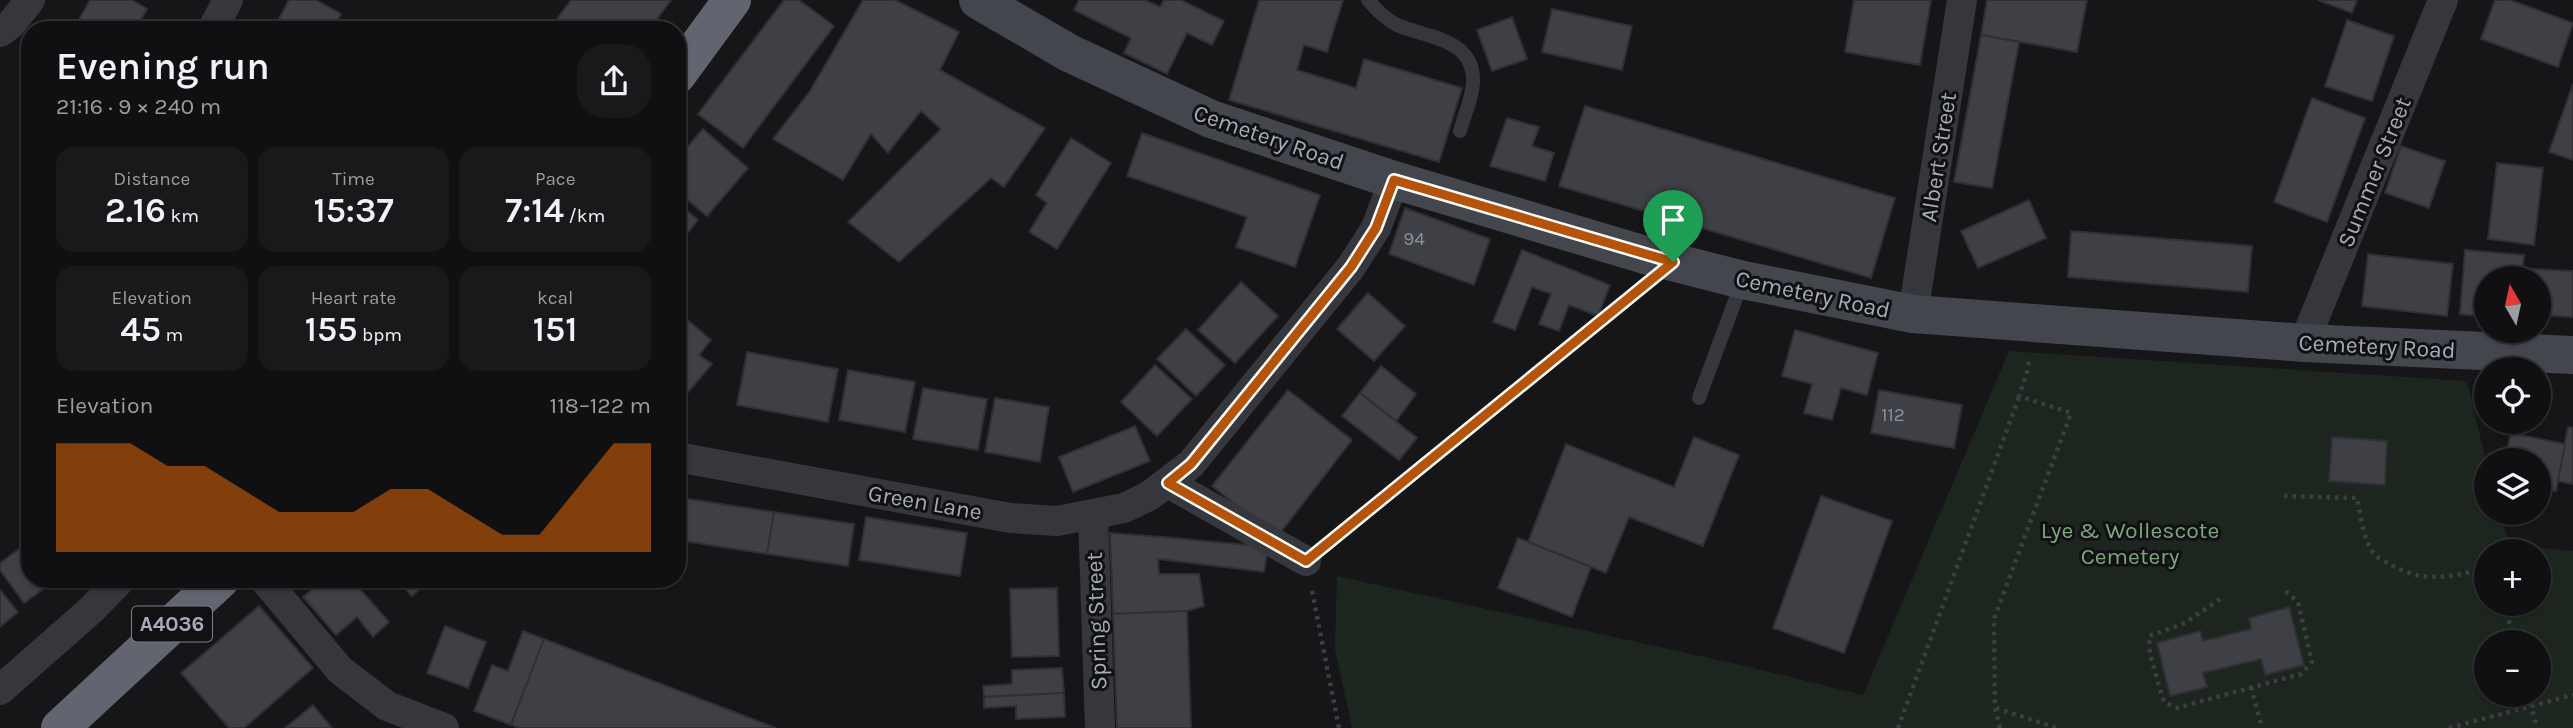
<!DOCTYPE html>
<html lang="en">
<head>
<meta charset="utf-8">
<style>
	body { margin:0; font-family:Karla,sans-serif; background:#19191b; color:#f1f3f6; height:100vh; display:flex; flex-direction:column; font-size:26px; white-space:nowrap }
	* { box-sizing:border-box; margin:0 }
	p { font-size:23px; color:#9c9d9f }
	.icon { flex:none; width:38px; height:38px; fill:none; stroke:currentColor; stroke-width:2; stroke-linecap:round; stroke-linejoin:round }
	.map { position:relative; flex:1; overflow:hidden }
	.panel { position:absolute; left:21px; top:21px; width:665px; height:567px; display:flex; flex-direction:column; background:#101012; border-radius:28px; box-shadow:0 2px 5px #0004,0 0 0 2px #303032 }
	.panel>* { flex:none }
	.needle { width:46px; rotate:351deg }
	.controls { position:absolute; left:2474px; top:266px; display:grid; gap:14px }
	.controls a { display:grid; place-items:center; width:77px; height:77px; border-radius:50%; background:#101012; box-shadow:0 2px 5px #0004,0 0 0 2px #303032; font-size:35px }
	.pin { position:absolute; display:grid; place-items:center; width:60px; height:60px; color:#fff; margin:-72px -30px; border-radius:50% 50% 50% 0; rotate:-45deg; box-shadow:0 0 7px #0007 }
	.pin .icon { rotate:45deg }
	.round { display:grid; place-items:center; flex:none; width:74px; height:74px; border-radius:28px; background:#19191b }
	.head { display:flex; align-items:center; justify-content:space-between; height:119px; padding:0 35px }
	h1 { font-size:38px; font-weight:600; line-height:52px }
	.metrics { display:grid; grid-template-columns:repeat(3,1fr); gap:10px; height:119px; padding:7px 35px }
	.metrics div { display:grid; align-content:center; border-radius:18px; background:#19191b; text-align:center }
	.metrics b { font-size:35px; font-weight:600 }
	.metrics small { font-size:19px; font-weight:400 }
	.metrics p { font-size:19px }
	.chart { height:196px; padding:14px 35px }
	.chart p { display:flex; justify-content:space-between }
	.chart svg { width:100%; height:126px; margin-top:7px; fill:#b45309; opacity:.7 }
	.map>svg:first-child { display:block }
	.green { fill:#1d261e; fill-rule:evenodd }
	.building { fill:#3f4045; stroke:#2f2f34; stroke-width:2 }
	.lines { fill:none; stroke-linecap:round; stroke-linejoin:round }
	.path { stroke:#3c3e44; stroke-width:4.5; stroke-dasharray:3.5 5; stroke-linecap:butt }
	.lane { stroke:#36373d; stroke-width:14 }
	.street { stroke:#36373d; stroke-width:30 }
	.secondary { stroke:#44464d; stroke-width:38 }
	.highway { stroke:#62656f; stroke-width:38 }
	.route-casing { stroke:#fff; stroke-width:14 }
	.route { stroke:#b45309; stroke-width:9 }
	.labels { text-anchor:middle; stroke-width:6; stroke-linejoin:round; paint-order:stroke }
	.number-label { font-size:19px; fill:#8c919c }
	.shield { fill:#111113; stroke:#797e87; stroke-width:2 }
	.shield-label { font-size:21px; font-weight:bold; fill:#a6acb9 }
	.street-label { font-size:23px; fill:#a6acb9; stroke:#111113 }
	.park-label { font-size:23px; fill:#7ba67e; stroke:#111113 }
</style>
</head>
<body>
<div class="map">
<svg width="2573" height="728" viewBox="0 0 2573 728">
	<rect width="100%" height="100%" fill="#161618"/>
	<path class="green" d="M2009 351 2467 381 2487 465V513H2499L2510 545 2573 551V728H1352L1335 650 1337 576 1741 665 1863 695ZM2487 551H2539V604H2487ZM2487 642H2539V695H2487Z"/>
	<g class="building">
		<polygon points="90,0 132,0 147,9 135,30 73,30"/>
		<polygon points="289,0 316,0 341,14 332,30 273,30"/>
		<polygon points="571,0 671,0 649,30 563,30 554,23"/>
		<polygon points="784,0 799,0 834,26 743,148 698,114"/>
		<polygon points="863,0 895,0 959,32 940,70 1045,128 1004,187 991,178 899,262 848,222 941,129 921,111 888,153 871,134 843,180 773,139 810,91"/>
		<polygon points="1079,0 1145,0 1160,7 1164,0 1181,0 1224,21 1212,45 1187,33 1167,74 1124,53 1131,38 1074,10"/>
		<polygon points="1259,0 1343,0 1327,52 1304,45 1297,70 1356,88 1364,59 1462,88 1439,162 1229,100"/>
		<polygon points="1854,0 1931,0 1920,65 1845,52"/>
		<polygon points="1987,0 2087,0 2077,52 1981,35"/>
		<polygon points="2318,0 2357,0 2352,13"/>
		<polygon points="2495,0 2510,0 2573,23 2558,67 2481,39"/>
		<polygon points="1552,9 1632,26 1622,70 1542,52"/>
		<polygon points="1512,17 1527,59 1492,71 1477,30"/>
		<polygon points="2347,20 2394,36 2372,101 2325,86"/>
		<polygon points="1981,35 2019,42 1992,188 1954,182"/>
		<polygon points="2573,84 2573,160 2549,152"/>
		<polygon points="2312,98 2365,118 2327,222 2274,202"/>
		<polygon points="1585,106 1895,198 1871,278 1559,186"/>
		<polygon points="1507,118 1539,127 1532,146 1554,153 1545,181 1490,166"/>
		<polygon points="703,129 748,168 707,216 677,191 677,159"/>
		<polygon points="1142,133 1320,195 1295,267 1236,247 1247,217 1127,176"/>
		<polygon points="1071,138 1111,163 1057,249 1029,232 1047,203 1036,195"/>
		<polygon points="2401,146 2445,161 2429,208 2385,193"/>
		<polygon points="2497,163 2543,168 2534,245 2488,239"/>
		<polygon points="2029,200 2046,238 1978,268 1961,231"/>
		<polygon points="677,203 698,220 677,246"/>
		<polygon points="1405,208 1490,239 1474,285 1389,254"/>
		<polygon points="2071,231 2252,246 2248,292 2068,277"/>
		<polygon points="1522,250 1610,285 1598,316 1569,305 1559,331 1539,324 1551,294 1532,287 1515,330 1493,322"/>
		<polygon points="2465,250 2524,255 2522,278 2487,278 2487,317 2460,314"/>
		<polygon points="2368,254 2453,264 2447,316 2362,306"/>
		<polygon points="2531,269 2573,271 2573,317 2539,315 2539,278 2530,278"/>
		<polygon points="1241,282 1278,316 1235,363 1198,330"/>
		<polygon points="1368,293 1405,326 1374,361 1337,329"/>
		<polygon points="677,311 711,340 699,355 712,364 677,405"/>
		<polygon points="1186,329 1225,365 1196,396 1157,359"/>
		<polygon points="1795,330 1878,353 1867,395 1841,388 1832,420 1804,413 1812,384 1782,376"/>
		<polygon points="747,352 838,369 828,422 737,405"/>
		<polygon points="1155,365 1192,399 1157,436 1121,402"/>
		<polygon points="1381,366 1416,394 1396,421 1360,393"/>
		<polygon points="848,370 915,382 905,432 839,420"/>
		<polygon points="923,388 987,399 978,450 913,439"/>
		<polygon points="1288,390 1352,440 1277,537 1212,486"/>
		<polygon points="1879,390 1962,405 1954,448 1871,433"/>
		<polygon points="1360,393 1417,438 1399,460 1342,416"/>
		<polygon points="995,398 1049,407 1040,462 985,452"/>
		<polygon points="1135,426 1150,461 1073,492 1059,457"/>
		<polygon points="2568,427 2573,428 2573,484 2557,481"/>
		<polygon points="2511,433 2565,444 2556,491 2539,488 2539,460 2505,460"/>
		<polygon points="1694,437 1739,455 1703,546 1629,517 1606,573 1528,542 1566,444 1674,487"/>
		<polygon points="2332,437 2387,441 2385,485 2329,481"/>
		<polygon points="1821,496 1892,521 1844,653 1773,628"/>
		<polygon points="682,498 774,512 767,554 677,540"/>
		<polygon points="774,512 854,524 848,566 767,554"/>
		<polygon points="866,517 967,533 960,576 859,560"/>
		<polygon points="1110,533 1163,537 1268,547 1264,572 1158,559 1159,574 1199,574 1204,606 1187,611 1113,614"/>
		<polygon points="1518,538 1591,567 1572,617 1498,588"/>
		<polygon points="30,541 30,579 57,579 24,603 0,570 0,563"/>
		<polygon points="324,579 351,579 389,622 373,637 357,617 336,635 303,597"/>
		<polygon points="396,579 429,579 430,580 412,596"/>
		<polygon points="1057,588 1059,656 1012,657 1010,589"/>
		<polygon points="0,590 18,612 0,627"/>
		<polygon points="259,606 313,668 244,728 229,728 181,673"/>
		<polygon points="2289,607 2304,665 2265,675 2261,659 2203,673 2207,687 2170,696 2157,643 2200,631 2203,641 2251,629 2249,618"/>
		<polygon points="1187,611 1191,728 1117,728 1113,614"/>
		<polygon points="445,626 486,642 468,688 427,673"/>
		<polygon points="523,631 544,639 511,725 474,711 492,665 508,671"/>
		<polygon points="544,639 776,728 519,728 511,725"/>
		<polygon points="1062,668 1064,693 984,697 983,686 1012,684 1012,670"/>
		<polygon points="1064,693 1065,717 1016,719 1016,706 984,708 984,697"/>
		<polygon points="313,705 332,728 285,728"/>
	</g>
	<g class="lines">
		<g class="path">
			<path d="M2284 496 2357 498C2361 516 2363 542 2376 556 2380 559 2386 562 2390 564 2423 584 2452 577 2487 568"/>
			<polyline points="1330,542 1638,291"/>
			<polyline points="1312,591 1339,728"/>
			<polyline points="2220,599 2185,623 2149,636 2150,655 2164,702 2177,708 2301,674 2312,662 2298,602 2283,589"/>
			<polyline points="2504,604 2515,642"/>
			<polyline points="2251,687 2262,728"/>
			<polyline points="2528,695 2537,728"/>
			<polyline points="1996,708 2057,728"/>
			<polyline points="1898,728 2019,397"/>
			<polyline points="2000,728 1995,708 1994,619 2071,413 2019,396 2027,372 2029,361"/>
			<polyline points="2449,728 2573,695"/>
		</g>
		<g class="lane">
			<path d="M1368 0C1377 10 1385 19 1397 25 1427 38 1475 38 1473 83 1472 99 1464 116 1460 131"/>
			<polyline points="1699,398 1742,282"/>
		</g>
		<g class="street">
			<polyline points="212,30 228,0"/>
			<polyline points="0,32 11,24 30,0"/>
			<polyline points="1913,314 1962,0"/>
			<polyline points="2304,343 2443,0"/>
			<polyline points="677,457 1010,518 1057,521 1124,508 1149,496 1191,464 1351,267 1376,228 1394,180"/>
			<polyline points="1168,483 1306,561"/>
			<polyline points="1093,515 1100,728"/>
			<polyline points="264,579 340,670 387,706 444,728"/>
			<polyline points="0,690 91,610 121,579"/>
		</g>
		<polyline class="secondary" points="978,0 1069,53 1211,119 1394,180 1645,255 1743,280 1913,314 2304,343 2573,355"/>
		<g class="highway">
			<polyline points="677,75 732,0"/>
			<polyline points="60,728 221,579"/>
		</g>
	</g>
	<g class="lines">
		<defs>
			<polygon id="route" points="1394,180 1673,262 1306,561 1168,483 1191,464 1351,267 1376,228"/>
		</defs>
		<use href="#route" class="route-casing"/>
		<use href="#route" class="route"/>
	</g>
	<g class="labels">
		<g class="number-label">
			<text x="1414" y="245">94</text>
			<text x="1893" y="421">112</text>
		</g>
		<rect class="shield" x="132" y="606.5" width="80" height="35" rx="5"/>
		<g class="shield-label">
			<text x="172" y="631">A4036</text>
		</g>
		<g class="street-label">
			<text transform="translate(1269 137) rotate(19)" y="8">Cemetery Road</text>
			<text transform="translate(1938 157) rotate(-81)" y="8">Albert Street</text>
			<text transform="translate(2374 172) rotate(-68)" y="8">Summer Street</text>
			<text transform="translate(1813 294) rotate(12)" y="8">Cemetery Road</text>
			<text transform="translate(2377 346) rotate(3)" y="8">Cemetery Road</text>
			<text transform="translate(925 502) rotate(10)" y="8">Green Lane</text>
			<text transform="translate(1096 621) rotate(-92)" y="8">Spring Street</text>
		</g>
		<g class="park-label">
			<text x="2130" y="538">Lye &amp; Wollescote<tspan x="2130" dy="26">Cemetery</tspan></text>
		</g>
	</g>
</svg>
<div class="controls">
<a><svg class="needle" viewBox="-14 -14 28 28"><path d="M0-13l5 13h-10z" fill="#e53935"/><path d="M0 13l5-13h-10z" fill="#9c9d9f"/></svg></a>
<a><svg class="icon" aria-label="locate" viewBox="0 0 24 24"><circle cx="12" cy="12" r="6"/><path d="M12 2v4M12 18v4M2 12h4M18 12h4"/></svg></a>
<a><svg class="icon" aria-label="layers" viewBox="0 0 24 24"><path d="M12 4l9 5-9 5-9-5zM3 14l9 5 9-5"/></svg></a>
<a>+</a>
<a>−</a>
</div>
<div class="pin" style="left:1673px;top:262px;background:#1e9e55"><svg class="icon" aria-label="arrive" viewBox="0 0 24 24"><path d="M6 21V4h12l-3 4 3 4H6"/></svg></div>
<section class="panel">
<div class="head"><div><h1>Evening run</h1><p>21:16 · 9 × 240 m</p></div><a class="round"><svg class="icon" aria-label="share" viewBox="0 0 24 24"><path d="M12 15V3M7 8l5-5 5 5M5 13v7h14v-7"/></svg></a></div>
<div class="metrics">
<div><p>Distance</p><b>2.16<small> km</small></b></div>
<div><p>Time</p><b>15:37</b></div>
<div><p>Pace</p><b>7:14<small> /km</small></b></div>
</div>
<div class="metrics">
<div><p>Elevation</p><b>45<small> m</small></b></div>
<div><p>Heart rate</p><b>155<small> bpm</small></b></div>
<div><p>kcal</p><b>151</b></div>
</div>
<div class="chart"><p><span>Elevation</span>118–122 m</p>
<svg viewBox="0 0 160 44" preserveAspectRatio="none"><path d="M0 44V6L10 6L20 6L30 14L40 14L50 22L60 30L70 30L80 30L90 22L100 22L110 30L120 38L130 38L140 22L150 6L160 6V44z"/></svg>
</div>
</section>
</div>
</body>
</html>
